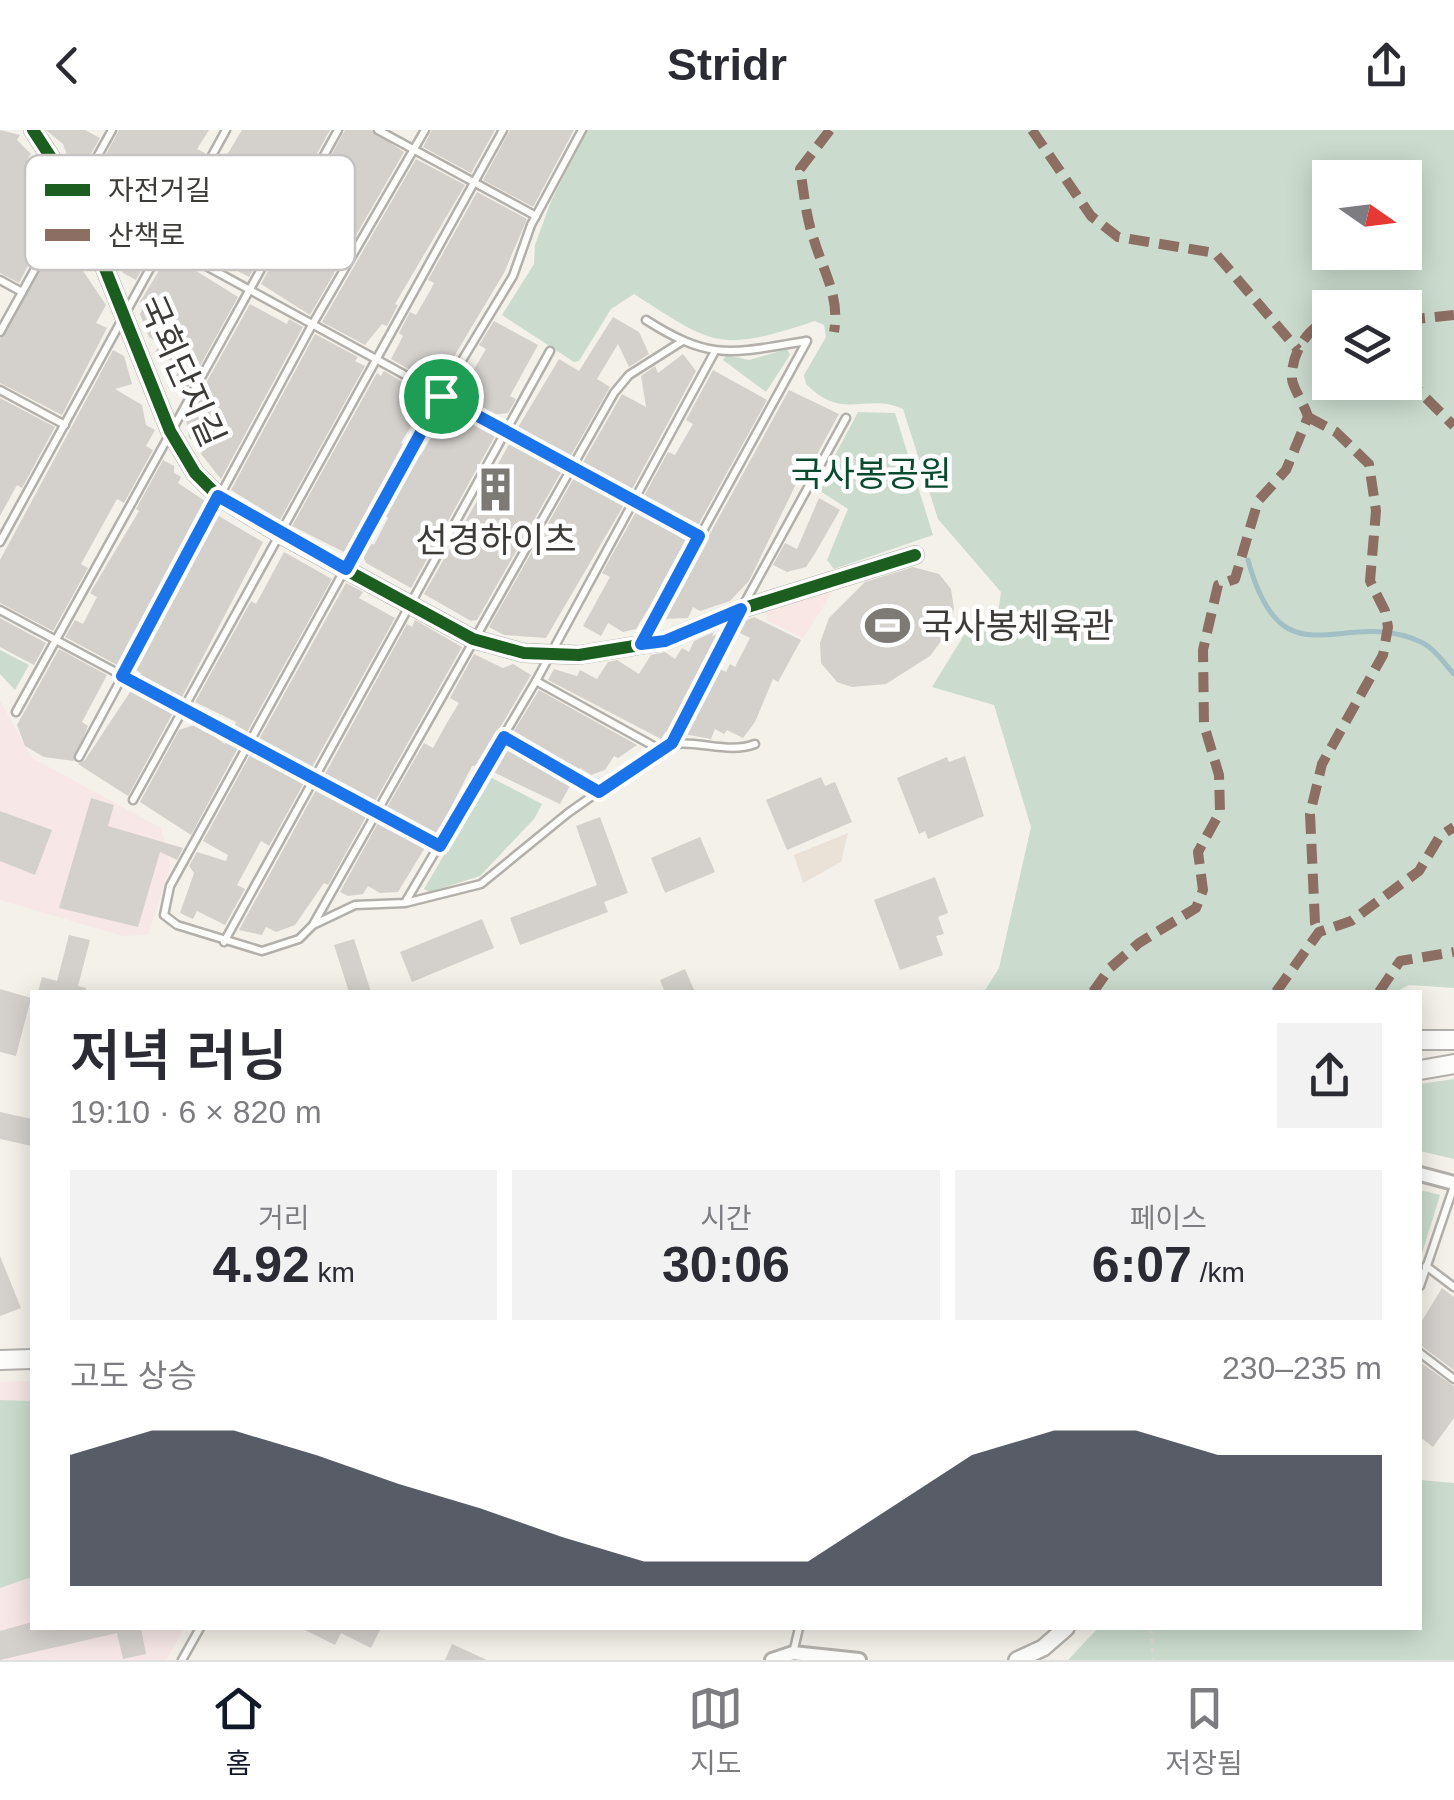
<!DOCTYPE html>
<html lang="ko">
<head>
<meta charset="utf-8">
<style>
	body { margin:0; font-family:Arial,"Noto Sans KR",sans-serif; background:#f2f2f3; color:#2b2b33; height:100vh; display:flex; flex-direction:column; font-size:38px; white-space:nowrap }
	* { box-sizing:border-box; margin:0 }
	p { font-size:32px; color:#7c7c81 }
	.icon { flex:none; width:55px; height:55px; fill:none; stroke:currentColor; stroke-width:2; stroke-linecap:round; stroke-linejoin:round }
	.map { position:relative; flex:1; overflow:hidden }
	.side { position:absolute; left:30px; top:860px; width:1392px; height:640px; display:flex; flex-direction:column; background:#fff; border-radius:0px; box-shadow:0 5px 25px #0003 }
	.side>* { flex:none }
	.needle { width:65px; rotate:104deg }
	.buttons { position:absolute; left:1312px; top:30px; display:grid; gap:20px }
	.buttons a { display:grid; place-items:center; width:110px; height:110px; border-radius:0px; background:#fff; box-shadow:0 5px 25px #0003; font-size:50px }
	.pin { position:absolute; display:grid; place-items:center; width:85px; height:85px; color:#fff; margin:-42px; border:5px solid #fff; border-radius:50%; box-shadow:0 2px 10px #0007 }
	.round { display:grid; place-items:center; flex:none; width:105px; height:105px; border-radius:0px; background:#f2f2f3 }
	.overview { display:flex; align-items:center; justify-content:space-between; height:170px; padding:0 40px }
	h1 { font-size:55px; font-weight:600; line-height:75px }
	.figures { display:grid; grid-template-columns:repeat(3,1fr); gap:15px; height:170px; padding:10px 40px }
	.figures div { display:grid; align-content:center; border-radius:0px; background:#f2f2f3; text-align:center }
	.figures b { font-size:50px; font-weight:600 }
	.figures small { font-size:28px; font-weight:400 }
	.figures p { font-size:28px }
	.chart { height:280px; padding:20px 40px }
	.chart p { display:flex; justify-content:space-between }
	.chart svg { width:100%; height:180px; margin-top:10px; fill:#111827; opacity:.7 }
	header { display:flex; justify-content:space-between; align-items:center; height:130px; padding:0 40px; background:#fff; font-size:45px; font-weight:600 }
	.menu { display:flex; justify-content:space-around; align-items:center; height:140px; border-top:2px solid #e1e1e2; background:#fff; font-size:28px; color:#7c7c81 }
	.menu a { display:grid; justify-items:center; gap:5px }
	.menu .active { color:#111827 }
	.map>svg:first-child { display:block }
	.built { fill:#eae2d7 }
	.industrial { fill:#f8e7e5 }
	.education { fill:#f7e7e7 }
	.green { fill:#cbdcce; fill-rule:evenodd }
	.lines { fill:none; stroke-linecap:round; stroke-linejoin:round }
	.stream { stroke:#a2bfc6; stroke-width:5 }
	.building { fill:#d4d1cd }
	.service-casing { stroke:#b3b0ab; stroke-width:11 }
	.minor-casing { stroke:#b3b0ab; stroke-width:18 }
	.tertiary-casing { stroke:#b3b0ab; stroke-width:20 }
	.secondary-casing { stroke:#b3b0ab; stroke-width:22 }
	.path { stroke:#dcdbd9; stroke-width:2.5; stroke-dasharray:5 5; stroke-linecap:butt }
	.service { stroke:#fdfdfc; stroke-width:6 }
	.minor { stroke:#fdfdfc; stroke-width:12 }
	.tertiary { stroke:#fdfdfc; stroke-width:15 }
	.secondary { stroke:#fdfdfc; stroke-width:18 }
	.quiet { stroke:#8d6e63; stroke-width:10; stroke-dasharray:20 10; stroke-linecap:butt }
	.cycleway-casing { stroke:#fff; stroke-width:19 }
	.cycleway { stroke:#1b5e20; stroke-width:12 }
	.route-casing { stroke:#fff; stroke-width:20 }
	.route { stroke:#1a73e8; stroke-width:12 }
	.labels { text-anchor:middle; stroke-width:9; stroke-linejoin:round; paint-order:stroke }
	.street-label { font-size:35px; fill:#3d3b37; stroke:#fff }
	.park-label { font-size:35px; fill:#094b2f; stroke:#fff }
	.poi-label { font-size:35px; fill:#3d3b37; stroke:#fff }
	.key { fill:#fff; stroke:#c5c4c3; stroke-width:2.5 }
	.key-label { font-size:28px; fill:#3d3b37 }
</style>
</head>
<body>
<header><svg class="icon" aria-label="back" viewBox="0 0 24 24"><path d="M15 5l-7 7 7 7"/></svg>Stridr<svg class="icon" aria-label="share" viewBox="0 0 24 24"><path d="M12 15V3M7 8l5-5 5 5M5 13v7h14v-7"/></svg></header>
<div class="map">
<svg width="1454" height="1530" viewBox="0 0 1454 1530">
	<rect width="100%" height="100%" fill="#f4f0ea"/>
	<polygon class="built" points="848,703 841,732 803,753 794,725"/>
	<polygon class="industrial" points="826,461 832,463 803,508 767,490 765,482"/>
	<g class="education">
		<polygon points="0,571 32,628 161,698 170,736 148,805 123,806 0,770"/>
		<polygon points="32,1251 32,1498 184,1498 166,1530 7,1530 0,1522 0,1252"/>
	</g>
	<g class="green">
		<path d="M587 0H1454V858L1409 855 1396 862H984L999 838 1031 697 994 575 932 557 964 505 997 491 1001 462 938 389 903 279C867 262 843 292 806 254L804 245 826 207 824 195 815 191C720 222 716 217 634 164L611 179 579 231 574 232 502 185 534 134 535 115 551 71ZM1330 48H1405V122H1330ZM1330 178H1405V252H1330Z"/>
		<polygon points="787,219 790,225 766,262 723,230 726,225 749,230"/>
		<polygon points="858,282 895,283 933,405 834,439 827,430 848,379 817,359"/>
		<polygon points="0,520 29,535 15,560 0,544"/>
		<polygon points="490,647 542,674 534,689 480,746 430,762 424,759"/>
		<polygon points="1454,949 1454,1029 1420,1021 1420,954"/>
		<polygon points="1420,1060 1440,1065 1420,1130"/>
		<polygon points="0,1270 32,1271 32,1447 0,1458"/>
		<polygon points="1420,1350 1454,1353 1454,1530 1068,1530 1098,1498 1420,1498"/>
	</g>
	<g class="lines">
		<path class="stream" d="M1248 430C1283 558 1342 475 1421 512 1434 518 1444 533 1454 544"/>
	</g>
	<g class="building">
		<polygon points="0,0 20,5 17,10 31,24 27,30 37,36 36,47 43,51 40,57 63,69 19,153 0,143"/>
		<polygon points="46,0 85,0 100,8 83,38 69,30 63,14"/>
		<polygon points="119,0 209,0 197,19 205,23 163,101 112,76 116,71 93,59 95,45"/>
		<polygon points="242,0 330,0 249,147 175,108 217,30 222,33"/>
		<polygon points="345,0 371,0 404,22 310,185 261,154"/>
		<polygon points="432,0 495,0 471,43 423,17"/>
		<polygon points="510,0 574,0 533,77 483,50"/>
		<polygon points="416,29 465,55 395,174 398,175 387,196 382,194 365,215 322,192"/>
		<polygon points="477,62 527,89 504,143 437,255 391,229 403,206 399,203 410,182 416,185 431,159 434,153 428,150"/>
		<polygon points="103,87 146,111 143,118 151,122 136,150 123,143"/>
		<polygon points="74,92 89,131 79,135 106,175 96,193 107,198 62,285 0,253 0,209 68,94"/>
		<polygon points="169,124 238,167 185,263 171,255 181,236 155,222 160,214 149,207 140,184 145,175 140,172"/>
		<polygon points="250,174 287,194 289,189 303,197 221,349 201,324 204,317 189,308 186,289"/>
		<polygon points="613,187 639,202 649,224 629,237 618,214 597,249 610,257 570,327 517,299 559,229 579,241"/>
		<polygon points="494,191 538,215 510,266 516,269 508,283 492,285 458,266 486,219 479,215"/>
		<polygon points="315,204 358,227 355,231 365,236 280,390 231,360"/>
		<polygon points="113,220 124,226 132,254 115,259 142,275 146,295 155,300 146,316 153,320 124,373 117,369 81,434 88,438 53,501 0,473 0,430"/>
		<polygon points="683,224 696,241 631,361 582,334 622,264 646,277 641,246 655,236 658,243"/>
		<polygon points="713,240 767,270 697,397 643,368 668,322 675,325 693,294 686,290"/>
		<polygon points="384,241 431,269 422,286 418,284 401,313 405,315 344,422 292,396 377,243 381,246"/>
		<polygon points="789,260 839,284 801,354 797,352 749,451 730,471 700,481 693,477 688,488 663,489"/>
		<polygon points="0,268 55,297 22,358 17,355 0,386"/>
		<polygon points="443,276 495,306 411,458 366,433 362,423 368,411 374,415 388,388 383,384 417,322 421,325 438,296 433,293"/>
		<polygon points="511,311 563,339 477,490 471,491 424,464"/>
		<polygon points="163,330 174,336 174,343 181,347 178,353 205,371 201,377 205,379 121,534 117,535 65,507 75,490 83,494 97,467 90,463 139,381 136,379"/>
		<polygon points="575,346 625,373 546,508 504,505 489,497"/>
		<polygon points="819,368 840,380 814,425 806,437 787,442 773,435 785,413 797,419"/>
		<polygon points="637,380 691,409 650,482 647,481 636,499 623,502 608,493 601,506 583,496 610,447 602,443"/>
		<polygon points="217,385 263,412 181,569 139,547 141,543 134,539"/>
		<polygon points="284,422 332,449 246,604 234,598 236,592 195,572 251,471 256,474"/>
		<polygon points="913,437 939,444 951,459 954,479 947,503 930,526 886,554 852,557 837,552 821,533 820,513 829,488 865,452"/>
		<polygon points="346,453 363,462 359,468 395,488 311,639 258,611"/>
		<polygon points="754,487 801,510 778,552 773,549 755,592 743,608 727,600 724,604 715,599 711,609 684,604 718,538 726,542 730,534 735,537 750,508 738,502 742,492"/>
		<polygon points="0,488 46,513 34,535 0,517"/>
		<polygon points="415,490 462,517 374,673 324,646 407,494 412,497"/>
		<polygon points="714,502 712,506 718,504 706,531 670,602 666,601 661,609 548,550 554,539 577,546 580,540 597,549 608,532 617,530 639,544 651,525 665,522 675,529 682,518 689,522 694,511"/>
		<polygon points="59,519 107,545 82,592 88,596 74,631 44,627 25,616 17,595"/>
		<polygon points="474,524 503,538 513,534 531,545 478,635 472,636 437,705 432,704 386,679 424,613 433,618 448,591 459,573 450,568"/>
		<polygon points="132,559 174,581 128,666 78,634 85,630"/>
		<polygon points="539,560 637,615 618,628 614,626 605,640 591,645 580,638 578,642 512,604"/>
		<polygon points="197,594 225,614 227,610 239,616 191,705 140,672 179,600"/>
		<polygon points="505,616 571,654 560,674 491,641"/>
		<polygon points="251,623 305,651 269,716 261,711 237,755 245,759 225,795 197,781 193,789 180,783 194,743 189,736 197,722 226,731 228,725 203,711"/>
		<polygon points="965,626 984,686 928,709 925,701 919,704 897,648 947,627 949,632"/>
		<polygon points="821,647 825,656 835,652 852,692 787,720 766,670"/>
		<polygon points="317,658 367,685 328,755 324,753 295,795 276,802 266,797 262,805 239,800"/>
		<polygon points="91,668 114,675 108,696 183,718 177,730 160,722 138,797 59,778"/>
		<polygon points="0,681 52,700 35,745 0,731"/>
		<polygon points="600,687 628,763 604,772 608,782 520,815 510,788 597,755 576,696"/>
		<polygon points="379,691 426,716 398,762 380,763 368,756 363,764 348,766 340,762"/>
		<polygon points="700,707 715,742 665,763 651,728"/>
		<polygon points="935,747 948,783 938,787 944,804 936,806 943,825 900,840 874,770"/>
		<polygon points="482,789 494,818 412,852 400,822"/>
		<polygon points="69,805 90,810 78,856 86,858 86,862 38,862 42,847 57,851"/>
		<polygon points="354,809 371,862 349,862 334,815"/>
		<polygon points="685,839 695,862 665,862 660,850"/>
		<polygon points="0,859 31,868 16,926 0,922"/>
		<polygon points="0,982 32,989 32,1016 0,1009"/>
		<polygon points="0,1126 21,1178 0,1186"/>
		<polygon points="1442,1158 1454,1167 1454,1240 1420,1215 1420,1194"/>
		<polygon points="1421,1233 1454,1256 1454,1288 1433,1317 1420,1307"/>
		<polygon points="32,1492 32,1498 141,1498 146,1524 123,1529 117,1503 0,1530 0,1501"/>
		<polygon points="301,1498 381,1498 371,1518 341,1503 335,1515"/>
		<polygon points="452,1514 487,1530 445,1530"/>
	</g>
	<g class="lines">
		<defs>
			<g id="service">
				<polyline points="378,0 536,86"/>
				<polyline points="582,0 531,95 513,146 441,265 170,756 164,785 177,795 262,821 299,809 313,795 355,775 405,773 481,754 568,683 659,619"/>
				<polyline points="82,68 699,406"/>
				<polyline points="0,150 22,162"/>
				<path d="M646 190C712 232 732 223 806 211"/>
				<polyline points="0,202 112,0"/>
				<polyline points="0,260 65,295"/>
				<polyline points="0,412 226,0"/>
				<polyline points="744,474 846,288"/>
				<polyline points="0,480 440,716"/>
				<polyline points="642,512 807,211"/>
				<path d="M536 551 659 619C688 604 724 626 755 614"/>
				<polyline points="16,582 338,0"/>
				<polyline points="503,607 599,662"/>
				<polyline points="672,613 738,485"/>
				<polyline points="79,627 312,195 425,0"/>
				<polyline points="133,670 503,0"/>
				<polyline points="406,771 536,551 714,223"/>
				<polyline points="314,793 614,263 629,245 681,212"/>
				<polyline points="224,812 550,221"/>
				<polyline points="1426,1136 1454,1157"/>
				<polyline points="1420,1156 1454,1056"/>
				<polyline points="1420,1223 1454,1249"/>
				<polyline points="793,1523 799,1498"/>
				<polyline points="182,1530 200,1498"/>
			</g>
			<g id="minor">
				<polyline points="1420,1044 1454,1053"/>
				<polyline points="772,1530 793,1523 859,1530"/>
			</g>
			<g id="tertiary">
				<polyline points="33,0 76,66 170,301 195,343 218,366 280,404 473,509 524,523 579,525 665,511 741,479 915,425"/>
				<polyline points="1017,1530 1043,1518 1066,1498"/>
			</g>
			<g id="secondary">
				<polyline points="1420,910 1454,910"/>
				<polyline points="1420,940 1454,934"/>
				<polyline points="0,1230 32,1229"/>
			</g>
		</defs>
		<use href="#service" class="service-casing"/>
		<use href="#minor" class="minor-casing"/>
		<use href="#tertiary" class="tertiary-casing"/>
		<use href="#secondary" class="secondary-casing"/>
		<polyline class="path" points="1151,1498 1153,1530"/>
		<use href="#service" class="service"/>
		<use href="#minor" class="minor"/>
		<use href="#tertiary" class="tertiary"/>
		<use href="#secondary" class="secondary"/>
		<g class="quiet">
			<path d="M830 0 800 39C804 62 806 88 814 110 824 143 840 167 834 202"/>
			<polyline points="1032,0 1091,86 1118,107 1215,123 1298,220"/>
			<polyline points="1405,190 1454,185"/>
			<polyline points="1405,247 1454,296"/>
			<polyline points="1308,287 1336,302 1369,334 1376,381 1370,451 1385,481 1388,497 1383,525 1322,634 1310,684 1315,793 1319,802"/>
			<path d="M1093 862 1110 838 1139 813 1196 778 1203 760 1198 722 1220 682 1219 645 1204 595 1203 520 1218 455 1235 449 1258 371 1286 340 1308 287C1305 275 1293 259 1292 249 1291 223 1307 198 1330 189"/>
			<polyline points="1276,862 1319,802 1351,791 1419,741 1440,706 1454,697"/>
			<polyline points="1379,862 1400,831 1454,822"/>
		</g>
		<defs>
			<polyline id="cycleway" points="33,0 76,66 170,301 195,343 218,366 280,404 473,509 524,523 579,525 665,511 741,479 915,425"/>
		</defs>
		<use href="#cycleway" class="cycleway-casing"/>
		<use href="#cycleway" class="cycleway"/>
	</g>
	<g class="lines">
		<defs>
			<polygon id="route" points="441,266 699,406 641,514 665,511 741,479 672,613 599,662 504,607 440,716 122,546 218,366 346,439"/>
		</defs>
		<use href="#route" class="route-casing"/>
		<use href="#route" class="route"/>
	</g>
	<defs>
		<symbol id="building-bare" viewBox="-9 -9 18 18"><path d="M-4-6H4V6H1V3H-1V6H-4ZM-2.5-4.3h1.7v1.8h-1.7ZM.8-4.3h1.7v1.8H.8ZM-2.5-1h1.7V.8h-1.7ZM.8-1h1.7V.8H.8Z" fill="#7d7a76" stroke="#fff" stroke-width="2.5" paint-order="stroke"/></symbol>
		<symbol id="stadium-bare" viewBox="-9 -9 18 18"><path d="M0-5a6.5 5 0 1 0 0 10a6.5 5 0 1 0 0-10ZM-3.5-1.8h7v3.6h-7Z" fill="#7d7a76" stroke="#fff" stroke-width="2.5" paint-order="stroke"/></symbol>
	</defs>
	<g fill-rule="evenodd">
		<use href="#building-bare" x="464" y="328" width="63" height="63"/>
		<use href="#stadium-bare" x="856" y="464" width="63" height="63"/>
	</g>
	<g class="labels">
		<g class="street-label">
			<text transform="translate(182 241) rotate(66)" y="12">국회단지길</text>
		</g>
		<g class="park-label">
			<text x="871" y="356">국사봉공원</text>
		</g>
		<g class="poi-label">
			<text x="496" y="422">선경하이츠</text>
			<text x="921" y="508" text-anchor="start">국사봉체육관</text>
		</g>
	</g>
	<rect x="25" y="25" width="330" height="115" rx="15" class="key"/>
	<rect x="45" y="54" width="45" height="12" fill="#1b5e20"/>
	<rect x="45" y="99" width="45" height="12" fill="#8d6e63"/>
	<g class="key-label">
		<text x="108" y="70">자전거길</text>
		<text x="108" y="115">산책로</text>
	</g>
</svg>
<div class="buttons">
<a><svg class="needle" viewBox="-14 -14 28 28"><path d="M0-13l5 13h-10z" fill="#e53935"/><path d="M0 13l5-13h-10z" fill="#7c7c81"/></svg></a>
<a><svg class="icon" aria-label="layers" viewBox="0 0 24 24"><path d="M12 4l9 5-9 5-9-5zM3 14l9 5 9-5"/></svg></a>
</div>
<div class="pin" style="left:441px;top:266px;background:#1e9e55"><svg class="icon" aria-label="arrive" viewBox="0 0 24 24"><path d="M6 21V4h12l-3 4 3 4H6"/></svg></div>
<section class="side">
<div class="overview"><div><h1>저녁 러닝</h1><p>19:10 · 6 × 820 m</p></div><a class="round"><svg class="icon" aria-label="share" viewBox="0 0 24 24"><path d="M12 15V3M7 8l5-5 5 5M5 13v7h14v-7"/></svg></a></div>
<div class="figures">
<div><p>거리</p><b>4.92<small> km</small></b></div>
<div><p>시간</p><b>30:06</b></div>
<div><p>페이스</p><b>6:07<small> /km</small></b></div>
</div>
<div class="chart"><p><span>고도 상승</span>230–235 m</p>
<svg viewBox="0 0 160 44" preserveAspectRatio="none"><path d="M0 44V12L10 6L20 6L30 12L40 19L50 25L60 32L70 38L80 38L90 38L100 25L110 12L120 6L130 6L140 12L150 12L160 12V44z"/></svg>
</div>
</section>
</div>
<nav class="menu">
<a class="active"><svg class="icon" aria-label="home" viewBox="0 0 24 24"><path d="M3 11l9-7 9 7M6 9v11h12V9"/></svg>홈</a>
<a><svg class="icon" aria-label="map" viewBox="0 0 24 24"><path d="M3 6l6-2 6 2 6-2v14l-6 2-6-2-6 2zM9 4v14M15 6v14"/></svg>지도</a>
<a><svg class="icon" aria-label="saved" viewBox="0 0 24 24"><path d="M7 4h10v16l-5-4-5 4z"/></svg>저장됨</a>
</nav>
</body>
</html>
